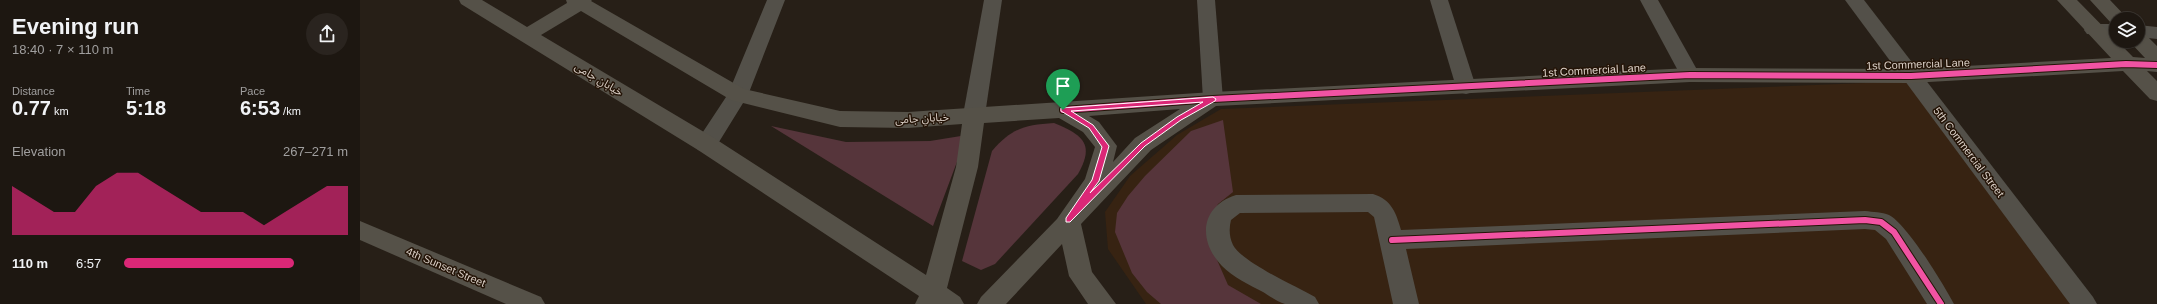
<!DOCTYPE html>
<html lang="en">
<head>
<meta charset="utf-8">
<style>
	body { margin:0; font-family:Helvetica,"Noto Sans Arabic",sans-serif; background:#2a241f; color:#f1f3f6; height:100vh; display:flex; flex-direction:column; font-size:15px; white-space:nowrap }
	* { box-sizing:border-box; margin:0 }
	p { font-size:13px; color:#a09f9f }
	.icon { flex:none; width:22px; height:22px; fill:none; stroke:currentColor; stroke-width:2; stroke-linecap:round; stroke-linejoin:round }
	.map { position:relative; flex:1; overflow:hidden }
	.panel { display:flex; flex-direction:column; background:#1d1711; width:360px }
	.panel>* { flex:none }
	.controls { position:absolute; left:1749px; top:12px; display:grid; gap:8px }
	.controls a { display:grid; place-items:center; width:36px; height:36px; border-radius:50%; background:#1d1711; box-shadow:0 1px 3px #0004,0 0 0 1px #3b3631; font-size:20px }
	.pin { position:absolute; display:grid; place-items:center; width:34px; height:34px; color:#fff; margin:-41px -17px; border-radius:50% 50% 50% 0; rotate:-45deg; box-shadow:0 0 4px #0007 }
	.pin .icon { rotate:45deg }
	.round { display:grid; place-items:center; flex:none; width:42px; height:42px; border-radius:21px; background:#2a241f }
	.overview { display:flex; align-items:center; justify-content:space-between; height:68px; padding:0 12px }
	h1 { font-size:22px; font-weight:800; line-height:30px }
	.figures { display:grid; grid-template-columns:repeat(3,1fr); gap:6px; height:68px; padding:4px 12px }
	.figures div { display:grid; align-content:center }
	.figures b { font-size:20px; font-weight:800 }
	.figures small { font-size:11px; font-weight:400 }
	.figures p { font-size:11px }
	.chart { height:112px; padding:8px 12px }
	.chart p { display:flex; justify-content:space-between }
	.chart svg { width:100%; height:72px; margin-top:4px; fill:#db2777; opacity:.7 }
	ul { padding:0 12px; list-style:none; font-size:13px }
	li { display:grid; grid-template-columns:64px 48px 1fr; align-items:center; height:30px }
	li i { height:10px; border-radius:5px; background:#db2777 }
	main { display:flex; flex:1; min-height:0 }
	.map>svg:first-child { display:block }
	.built { fill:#372312 }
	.green { fill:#56353b }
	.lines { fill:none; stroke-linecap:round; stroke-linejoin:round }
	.street { fill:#535049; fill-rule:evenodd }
	.secondary { fill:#555148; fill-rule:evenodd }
	.cycleway-casing { stroke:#241407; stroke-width:8 }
	.cycleway { stroke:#f153a3; stroke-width:6 }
	.route { fill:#db2777; stroke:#fff; fill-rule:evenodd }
	.labels { text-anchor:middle; stroke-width:3; stroke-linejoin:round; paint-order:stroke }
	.street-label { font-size:11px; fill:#dcd1c8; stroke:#241407 }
</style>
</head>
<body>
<main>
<section class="panel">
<div class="overview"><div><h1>Evening run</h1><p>18:40 · 7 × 110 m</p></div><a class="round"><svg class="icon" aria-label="share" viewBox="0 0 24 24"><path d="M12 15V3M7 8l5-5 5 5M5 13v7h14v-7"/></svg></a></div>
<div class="figures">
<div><p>Distance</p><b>0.77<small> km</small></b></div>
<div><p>Time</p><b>5:18</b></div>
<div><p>Pace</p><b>6:53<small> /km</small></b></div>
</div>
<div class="chart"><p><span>Elevation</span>267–271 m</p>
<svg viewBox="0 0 160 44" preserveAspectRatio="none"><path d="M0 44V14L10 22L20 30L30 30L40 14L50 6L60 6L70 14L80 22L90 30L100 30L110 30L120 38L130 30L140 22L150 14L160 14V44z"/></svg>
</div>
<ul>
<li><b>110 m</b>6:57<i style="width:76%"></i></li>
</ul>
</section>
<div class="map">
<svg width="1797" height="304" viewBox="0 0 1797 304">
	<rect width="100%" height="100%" fill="#271f17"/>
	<polygon class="built" points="1554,81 1714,304 786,304 748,249 745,212 770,176 817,135 861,109"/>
	<g class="green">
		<polygon points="863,120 873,192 858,204 849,224 854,253 868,285 901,304 801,304 787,292 772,273 755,232 757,213 768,196 785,176 831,131"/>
		<path d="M694 123C723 135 735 144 718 174L635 264 621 270 602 261 632 151C652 128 665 125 694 123Z"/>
		<polygon points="411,126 486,142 570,141 607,135 573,226"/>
	</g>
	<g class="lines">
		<g class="street">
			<polygon points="407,0 425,0 388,95 354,150 346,152 338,150 335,144 368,94"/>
			<polygon points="624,0 642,0 625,115 622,120 614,123 606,120 603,115"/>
			<polygon points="837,0 855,0 863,99 860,104 853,106 846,104 843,99"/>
			<polygon points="1070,0 1088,0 1116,87 1113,92 1106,94 1099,92 1096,87"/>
			<polygon points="1280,0 1298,0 1340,75 1337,80 1330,82 1323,80"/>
			<polygon points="1485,0 1504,0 1733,297 1737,304 1710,304"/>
			<polygon points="1734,24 1756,24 1756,36 1727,34 1724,30 1727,26"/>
			<polygon points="1778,25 1797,27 1797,39 1778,37"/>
			<path d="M1013 194C1032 200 1036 213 1041 230L1505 211C1513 212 1522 212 1529 215 1547 224 1584 285 1594 304H1567L1526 239 1515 230 1505 229 1046 249 1059 304H1033L1014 217 1008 212 880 213 871 220C869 228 869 237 873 245 883 263 936 286 955 297L959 304C948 304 935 304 925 304 918 302 909 296 903 292 889 285 873 277 862 266 837 240 841 206 876 195Z"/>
		</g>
		<g class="secondary">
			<path d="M99 0H122L167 27 207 3 206 0H232L231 1 384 89 480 111 548 112 853 92 1330 68 1551 69 1751 58 1697 0H1717L1773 57 1785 58 1769 41H1778V33L1785 34 1797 46V72L1787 71 1797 81V101L1790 99 1763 71 1551 83 1330 82 856 106 791 150 721 224 732 272 756 304H728L709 276 702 244 646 304H617L621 297 697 219 725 179 735 147 723 132 699 118 624 123 618 167 587 288 600 297 604 304H555L559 296 338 150 101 4ZM221 11 371 100 480 127 548 128 602 124 596 167 566 275 354 138 181 35ZM820 109 775 138 753 162 757 146 739 122 729 116Z"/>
			<polygon points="1730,0 1750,0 1768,19 1756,19 1756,25 1751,23"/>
			<polygon points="0,221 181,297 185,304 146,304 0,240"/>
		</g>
		<defs>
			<g id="cycleway">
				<polyline points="703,110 853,99 1330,75 1551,76 1766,64 1797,65"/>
				<polyline points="1032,240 1505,220 1521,222 1534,232 1581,304"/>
			</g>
		</defs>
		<use href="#cycleway" class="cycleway-casing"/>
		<use href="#cycleway" class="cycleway"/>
	</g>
	<path class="route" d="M853 97 856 99 855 101 821 120 785 146 710 222H706V218L732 180 742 147 729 128 701 111V108ZM843 102 817 117 781 143 730 193 739 181 749 146 733 125 711 111Z"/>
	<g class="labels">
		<g class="street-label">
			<text transform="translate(1558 64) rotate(-2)" y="4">1st Commercial Lane</text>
			<text transform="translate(1234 70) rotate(-3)" y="4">1st Commercial Lane</text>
			<text transform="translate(239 79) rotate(31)" y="4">خیابانِ جامی</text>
			<text transform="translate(562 118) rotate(-3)" y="4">خیابانِ جامی</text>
			<text transform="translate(1609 152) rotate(53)" y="4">5th Commercial Street</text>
			<text transform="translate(86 267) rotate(23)" y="4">4th Sunset Street</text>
		</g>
	</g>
</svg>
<div class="controls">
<a><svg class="icon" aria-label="layers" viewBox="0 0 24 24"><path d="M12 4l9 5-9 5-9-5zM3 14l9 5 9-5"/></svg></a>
</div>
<div class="pin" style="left:703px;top:110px;background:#1e9e55"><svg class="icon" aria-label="arrive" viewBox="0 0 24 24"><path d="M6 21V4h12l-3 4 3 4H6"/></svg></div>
</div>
</main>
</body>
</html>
